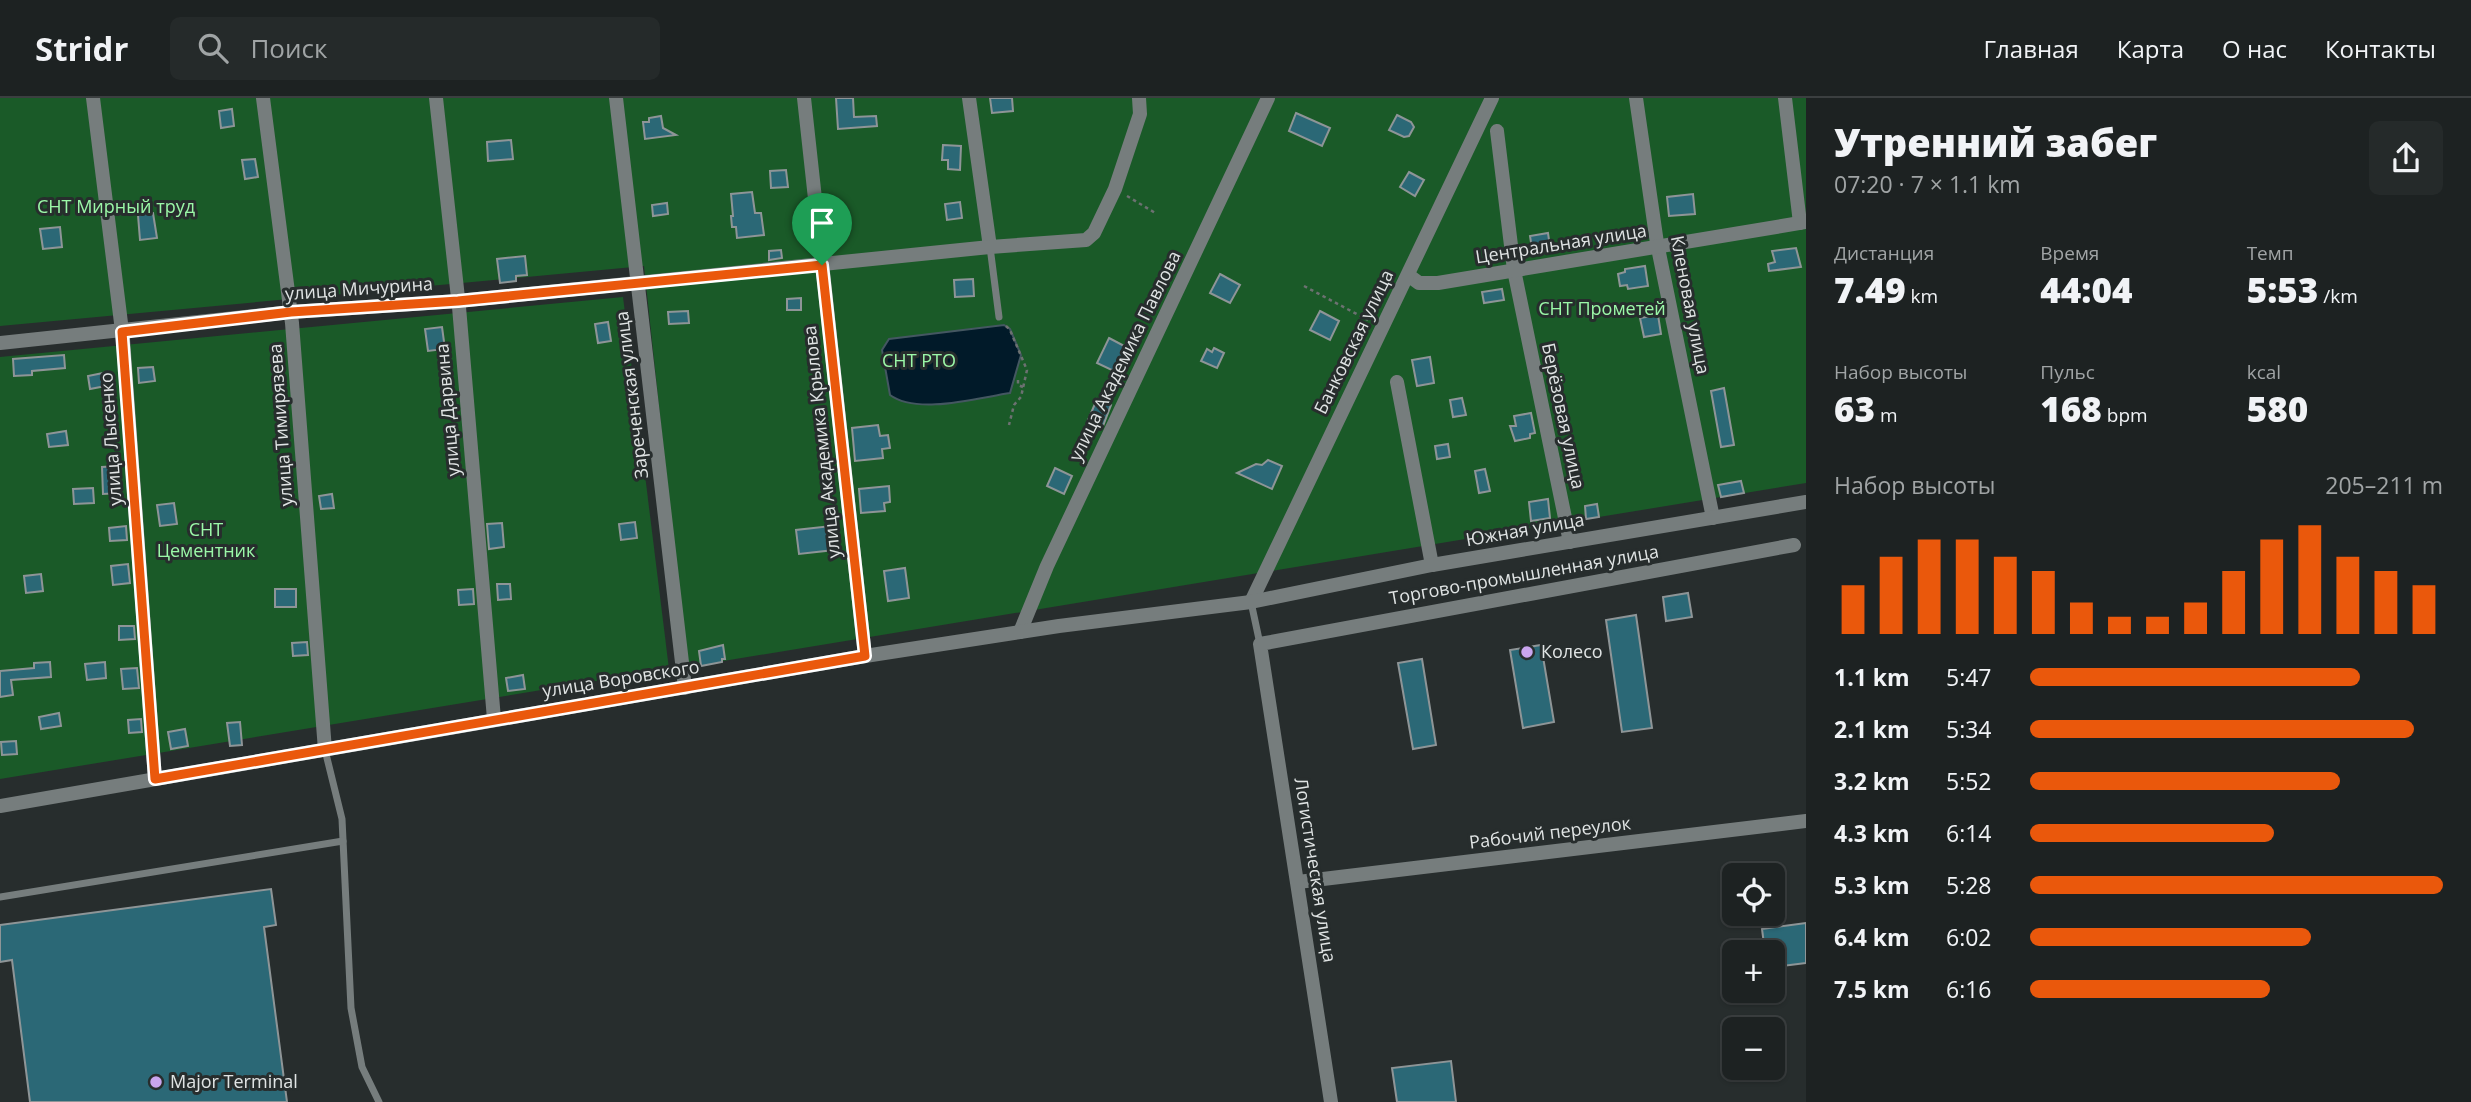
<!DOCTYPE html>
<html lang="ru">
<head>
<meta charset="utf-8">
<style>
	body { margin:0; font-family:"Open Sans",sans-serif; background:#252a2a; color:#f1f3f6; height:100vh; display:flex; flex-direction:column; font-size:26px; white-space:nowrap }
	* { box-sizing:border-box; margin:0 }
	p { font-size:23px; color:#a0a4a5 }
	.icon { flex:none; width:38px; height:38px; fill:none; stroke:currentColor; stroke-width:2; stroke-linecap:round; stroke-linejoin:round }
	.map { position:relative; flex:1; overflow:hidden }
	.sheet { display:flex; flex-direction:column; background:#1d2222; width:665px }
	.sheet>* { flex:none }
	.tools { position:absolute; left:1722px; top:765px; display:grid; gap:14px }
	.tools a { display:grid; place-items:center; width:63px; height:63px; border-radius:10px; background:#1d2222; box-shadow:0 2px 5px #0004,0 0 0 2px #3b3f40; font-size:35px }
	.pin { position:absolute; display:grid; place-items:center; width:60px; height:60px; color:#fff; margin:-72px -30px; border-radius:50% 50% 50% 0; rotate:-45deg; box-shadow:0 0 7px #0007 }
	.pin .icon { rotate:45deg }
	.round { display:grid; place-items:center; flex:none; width:74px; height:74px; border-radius:10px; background:#252a2a }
	.summary { display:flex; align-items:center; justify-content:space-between; height:119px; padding:0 28px }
	h1 { font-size:38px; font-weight:800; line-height:52px }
	.metrics { display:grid; grid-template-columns:repeat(3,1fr); gap:10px; height:119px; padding:7px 28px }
	.metrics div { display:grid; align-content:center }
	.metrics b { font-size:35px; font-weight:800 }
	.metrics small { font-size:19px; font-weight:400 }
	.metrics p { font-size:19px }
	.chart { height:196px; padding:14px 28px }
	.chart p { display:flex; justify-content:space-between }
	.chart svg { width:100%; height:126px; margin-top:7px; stroke:#ea580c; stroke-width:6 }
	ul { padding:0 28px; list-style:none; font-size:23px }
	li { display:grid; grid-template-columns:112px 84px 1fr; align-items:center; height:52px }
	li i { height:18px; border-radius:9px; background:#ea580c }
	header { display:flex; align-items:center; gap:42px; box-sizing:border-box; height:98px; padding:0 35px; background:#1d2222; border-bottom:2px solid #3b3f40 }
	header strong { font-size:33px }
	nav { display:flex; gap:38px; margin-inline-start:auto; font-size:24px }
	.search { width:490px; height:63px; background:#252a2a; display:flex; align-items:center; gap:18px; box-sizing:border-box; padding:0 24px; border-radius:10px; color:#a0a4a5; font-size:26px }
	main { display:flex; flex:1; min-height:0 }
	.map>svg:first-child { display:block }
	.green { fill:#1a5a28 }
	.water { fill:#011a29; stroke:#445761; stroke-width:2 }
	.building { fill:#2b6876; stroke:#8e9597; stroke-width:2 }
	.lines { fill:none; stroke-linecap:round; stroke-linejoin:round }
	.path { stroke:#6c7171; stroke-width:2.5; stroke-dasharray:3.5 3.5; stroke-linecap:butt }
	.lane { stroke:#767d7d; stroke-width:7 }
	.street { stroke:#767d7d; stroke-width:14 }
	.route-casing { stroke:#fff; stroke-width:14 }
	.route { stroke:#ea580c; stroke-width:9 }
	.poi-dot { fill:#c9a5ee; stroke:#272d2d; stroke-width:2.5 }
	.labels { text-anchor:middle; stroke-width:6; stroke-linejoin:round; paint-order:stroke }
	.park-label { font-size:18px; fill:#9bf8a8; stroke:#272d2d }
	.street-label { font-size:18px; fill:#e0e4e4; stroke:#272d2d }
	.poi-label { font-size:18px; fill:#e0e4e4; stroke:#272d2d; text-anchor:start }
</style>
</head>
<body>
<header>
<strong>Stridr</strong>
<div class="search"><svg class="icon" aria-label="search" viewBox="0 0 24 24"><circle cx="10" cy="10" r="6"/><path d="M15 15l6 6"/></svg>Поиск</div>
<nav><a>Главная</a><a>Карта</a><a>О нас</a><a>Контакты</a></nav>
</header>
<main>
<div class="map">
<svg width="1806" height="1004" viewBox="0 0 1806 1004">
	<rect width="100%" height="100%" fill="#272d2d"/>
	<g class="green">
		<polygon points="0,0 1806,0 1806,385 687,569 644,168 0,228"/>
		<polygon points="623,199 669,571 0,681 0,259"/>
	</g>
	<path class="water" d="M1004 227 1010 231 1021 257 1010 295C977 300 917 317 890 297L882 252 889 241Z"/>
	<g class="building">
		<polygon points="836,0 853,0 854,19 876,18 877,28 838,31"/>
		<polygon points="990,0 1012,0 1013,13 992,15"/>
		<polygon points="232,11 234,28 221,30 219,13"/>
		<polygon points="1296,15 1330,30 1322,48 1289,33"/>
		<polygon points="1397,17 1411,24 1414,29 1409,38 1404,39 1389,32"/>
		<polygon points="661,18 663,30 676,37 645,41 643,24 649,24 649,20"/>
		<polygon points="511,42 513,61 488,63 487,44"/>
		<polygon points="943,47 961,48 960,72 948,71 948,62 942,62"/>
		<polygon points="255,61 258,79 245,81 242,62"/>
		<polygon points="786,72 788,89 771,90 770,73"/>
		<polygon points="1409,74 1424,82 1415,98 1400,89"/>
		<polygon points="752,94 755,115 761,115 764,137 737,140 736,129 732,129 731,118 733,118 731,96"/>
		<polygon points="1693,96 1695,116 1669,118 1667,99"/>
		<polygon points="960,104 962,120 947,122 945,106"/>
		<polygon points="667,105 668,116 653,118 652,107"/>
		<polygon points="153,115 157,140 140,142 138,117"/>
		<polygon points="60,129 62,149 43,151 40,131"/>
		<polygon points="1548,135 1550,149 1532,151 1530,138"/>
		<polygon points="1796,150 1801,169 1769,173 1768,166 1775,164 1772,153"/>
		<polygon points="781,152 782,160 769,162 769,153"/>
		<polygon points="525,158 527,177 516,178 516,183 500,185 497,161"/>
		<polygon points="1645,168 1648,188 1628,191 1627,187 1620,188 1618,176 1625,174 1625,171"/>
		<polygon points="1220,176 1240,187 1230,205 1210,195"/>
		<polygon points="973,181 974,198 955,199 954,182"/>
		<polygon points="1502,191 1504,202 1484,205 1482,194"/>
		<polygon points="801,200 801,212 787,212 787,201"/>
		<polygon points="688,213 689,225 669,226 668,214"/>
		<polygon points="1320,213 1339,223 1330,242 1310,232"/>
		<polygon points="1658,217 1661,236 1644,239 1640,220"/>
		<polygon points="608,224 611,243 598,245 595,226"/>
		<polygon points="442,229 445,251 428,253 425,231"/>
		<polygon points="1109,240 1130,251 1118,275 1097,265"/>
		<polygon points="1214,250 1224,255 1217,270 1201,263 1207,251 1212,254"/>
		<polygon points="64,257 65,270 32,273 32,277 14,278 13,261"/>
		<polygon points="1430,259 1434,285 1417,288 1412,262"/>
		<polygon points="153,269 155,283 139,285 138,270"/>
		<polygon points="108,274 111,287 90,291 88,278"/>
		<polygon points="1724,290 1734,347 1721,349 1711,293"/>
		<polygon points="1462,300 1466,317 1453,319 1450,302"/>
		<polygon points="1097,301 1111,307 1103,328 1088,322"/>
		<polygon points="1531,315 1535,335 1530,336 1530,340 1515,343 1510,328 1516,328 1514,318"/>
		<polygon points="878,327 880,338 888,337 890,350 882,351 883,360 855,363 852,330"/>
		<polygon points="66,333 68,347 49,349 47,336"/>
		<polygon points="1448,346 1450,359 1437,361 1435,348"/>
		<polygon points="1268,362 1282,368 1272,391 1237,375 1256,366 1262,367"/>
		<polygon points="118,368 120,395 103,396 102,369"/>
		<polygon points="1055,370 1072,378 1064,396 1047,388"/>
		<polygon points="1485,371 1490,393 1479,395 1475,373"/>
		<polygon points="1741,383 1744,395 1721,399 1718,387"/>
		<polygon points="889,388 890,404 884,405 885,413 861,415 859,391"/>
		<polygon points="93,390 94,405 74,406 73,391"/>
		<polygon points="332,396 334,410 321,411 319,398"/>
		<polygon points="1548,401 1550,420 1531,423 1529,404"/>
		<polygon points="174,405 177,426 160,428 157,407"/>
		<polygon points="1597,406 1599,419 1586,421 1585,408"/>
		<polygon points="635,424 637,440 621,442 619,426"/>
		<polygon points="502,425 504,449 489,451 487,426"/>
		<polygon points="126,428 127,442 110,443 109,430"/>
		<polygon points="831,428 834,452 799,456 796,432"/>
		<polygon points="128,466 130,485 113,487 111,468"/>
		<polygon points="905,470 909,500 888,503 884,473"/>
		<polygon points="41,476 43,493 26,495 24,478"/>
		<polygon points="497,486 510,486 511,501 498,502"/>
		<rect x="275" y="491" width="21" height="18"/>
		<polygon points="473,491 474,506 459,507 458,492"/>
		<polygon points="1688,495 1692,519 1666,523 1663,499"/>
		<polygon points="1636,517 1652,630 1622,634 1606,522"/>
		<polygon points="119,528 134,528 135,541 119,542"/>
		<polygon points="307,544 308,557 293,558 292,545"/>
		<polygon points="723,547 725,561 722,561 722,564 701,568 699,553"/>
		<polygon points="1541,547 1554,624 1523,630 1510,552"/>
		<polygon points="1422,561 1436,647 1413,651 1398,565"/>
		<polygon points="50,564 51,579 11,582 13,597 0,599 0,573 34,570 34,565"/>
		<polygon points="105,564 106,580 87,582 85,566"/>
		<polygon points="137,570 139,590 123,591 121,571"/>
		<polygon points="523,577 525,591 508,593 506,580"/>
		<polygon points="59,615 61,628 41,631 39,619"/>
		<polygon points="141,621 142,634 129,635 128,622"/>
		<polygon points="240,624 242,647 230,648 227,625"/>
		<polygon points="185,631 188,648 171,651 168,634"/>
		<polygon points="16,643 17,656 2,657 1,644"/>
		<polygon points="271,791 276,827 264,829 287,1004 30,1004 12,862 0,864 0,827"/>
		<polygon points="1806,825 1806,865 1773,869 1773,854 1765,854 1762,831"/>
		<polygon points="1451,963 1456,1004 1397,1004 1392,970"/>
	</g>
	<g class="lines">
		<g class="path">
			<polyline points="1127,98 1157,116"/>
			<polyline points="1304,188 1368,222"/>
			<polyline points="1006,228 1010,232 1027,272 1021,299 1014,307 1009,327"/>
			<polyline points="1018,282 1018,287 1023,289"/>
		</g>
		<g class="lane">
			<polyline points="990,149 999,219"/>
			<polyline points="1251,504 1260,546"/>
			<polyline points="325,652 342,721 351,910 362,969 379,1004"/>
			<polyline points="0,799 343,743"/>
		</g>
		<g class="street">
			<polyline points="93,0 123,241 155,681"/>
			<polyline points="263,0 292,225 325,652"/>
			<polyline points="436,0 459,209 494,621"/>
			<polyline points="616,0 685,590"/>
			<polyline points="804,0 865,558"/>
			<polyline points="969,0 990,149"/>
			<polyline points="1636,0 1657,145 1713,420"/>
			<polyline points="1785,0 1800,125"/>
			<polyline points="1497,33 1514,172 1570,444"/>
			<polyline points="1408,177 1419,185 1438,185 1806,124"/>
			<polyline points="0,245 291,214 458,203 990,149 1086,142 1094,135 1115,91 1140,16 1139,0"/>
			<polyline points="1397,284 1432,467"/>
			<polyline points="1251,504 1492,0"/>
			<polyline points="1020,534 1047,468 1268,0"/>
			<polyline points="0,708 865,558 1059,528 1251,504 1432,467 1806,404"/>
			<polyline points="1298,784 1806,723"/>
			<polyline points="1331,1004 1260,546 1794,447"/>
		</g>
	</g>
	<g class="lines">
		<defs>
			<polygon id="route" points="822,167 865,558 155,681 122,234 291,214 458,203"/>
		</defs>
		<use href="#route" class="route-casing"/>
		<use href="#route" class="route"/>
	</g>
	<g class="poi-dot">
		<circle cx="1527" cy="554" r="7"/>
		<circle cx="156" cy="984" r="7"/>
	</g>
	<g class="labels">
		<g class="park-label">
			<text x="116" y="115">СНТ Мирный труд</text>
			<text x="1602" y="217">СНТ Прометей</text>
			<text x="919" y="269">СНТ РТО</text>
			<text x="206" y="438">СНТ<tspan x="206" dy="21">Цементник</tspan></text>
		</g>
		<g class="street-label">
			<text transform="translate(1561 146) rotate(-9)" y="6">Центральная улица</text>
			<text transform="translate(359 191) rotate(-4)" y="6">улица Мичурина</text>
			<text transform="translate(1690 207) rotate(79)" y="6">Кленовая улица</text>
			<text transform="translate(1354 244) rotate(-64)" y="6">Банковская улица</text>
			<text transform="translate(1125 258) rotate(-64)" y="6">улица Академика Павлова</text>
			<text transform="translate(632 297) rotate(-97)" y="6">Зареченская улица</text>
			<text transform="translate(448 312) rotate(-95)" y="6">улица Дарвина</text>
			<text transform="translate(1563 318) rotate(78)" y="6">Берёзовая улица</text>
			<text transform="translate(281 327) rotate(-94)" y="6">улица Тимирязева</text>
			<text transform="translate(111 341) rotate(-94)" y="6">улица Лысенко</text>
			<text transform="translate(822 344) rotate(-96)" y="6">улица Академика Крылова</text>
			<text transform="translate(1525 432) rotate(-10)" y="6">Южная улица</text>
			<text transform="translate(1524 477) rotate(-10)" y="6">Торгово-промышленная улица</text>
			<text transform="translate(621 581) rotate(-9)" y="6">улица Воровского</text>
			<text transform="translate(1550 735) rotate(-7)" y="6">Рабочий переулок</text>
			<text transform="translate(1315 772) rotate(81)" y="6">Логистическая улица</text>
		</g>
		<g class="poi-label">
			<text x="1541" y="560">Колесо</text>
			<text x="170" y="990">Major Terminal</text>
		</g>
	</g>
</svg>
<div class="tools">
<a><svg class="icon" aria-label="locate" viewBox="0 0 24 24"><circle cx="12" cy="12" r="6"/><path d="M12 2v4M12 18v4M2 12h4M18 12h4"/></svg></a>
<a>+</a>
<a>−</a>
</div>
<div class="pin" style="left:822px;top:167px;background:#1e9e55"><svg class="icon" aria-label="arrive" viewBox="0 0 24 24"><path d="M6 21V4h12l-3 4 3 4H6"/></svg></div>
</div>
<section class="sheet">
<div class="summary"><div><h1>Утренний забег</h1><p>07:20 · 7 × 1.1 km</p></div><a class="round"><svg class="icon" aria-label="share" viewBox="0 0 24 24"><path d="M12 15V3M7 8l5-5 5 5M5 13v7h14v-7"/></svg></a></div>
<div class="metrics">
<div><p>Дистанция</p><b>7.49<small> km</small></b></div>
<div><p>Время</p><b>44:04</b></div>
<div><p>Темп</p><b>5:53<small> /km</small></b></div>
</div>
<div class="metrics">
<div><p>Набор высоты</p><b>63<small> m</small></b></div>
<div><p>Пульс</p><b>168<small> bpm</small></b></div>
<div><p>kcal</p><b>580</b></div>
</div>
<div class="chart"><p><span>Набор высоты</span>205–211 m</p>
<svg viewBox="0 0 160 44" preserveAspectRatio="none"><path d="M5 44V27M15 44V17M25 44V11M35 44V11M45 44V17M55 44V22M65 44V33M75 44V38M85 44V38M95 44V33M105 44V22M115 44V11M125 44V6M135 44V17M145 44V22M155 44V27"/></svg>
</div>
<ul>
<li><b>1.1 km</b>5:47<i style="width:80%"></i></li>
<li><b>2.1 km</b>5:34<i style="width:93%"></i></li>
<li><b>3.2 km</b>5:52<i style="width:75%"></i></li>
<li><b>4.3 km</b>6:14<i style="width:59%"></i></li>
<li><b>5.3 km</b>5:28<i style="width:100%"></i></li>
<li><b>6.4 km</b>6:02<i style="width:68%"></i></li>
<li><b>7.5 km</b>6:16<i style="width:58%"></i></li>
</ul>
</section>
</main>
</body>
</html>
